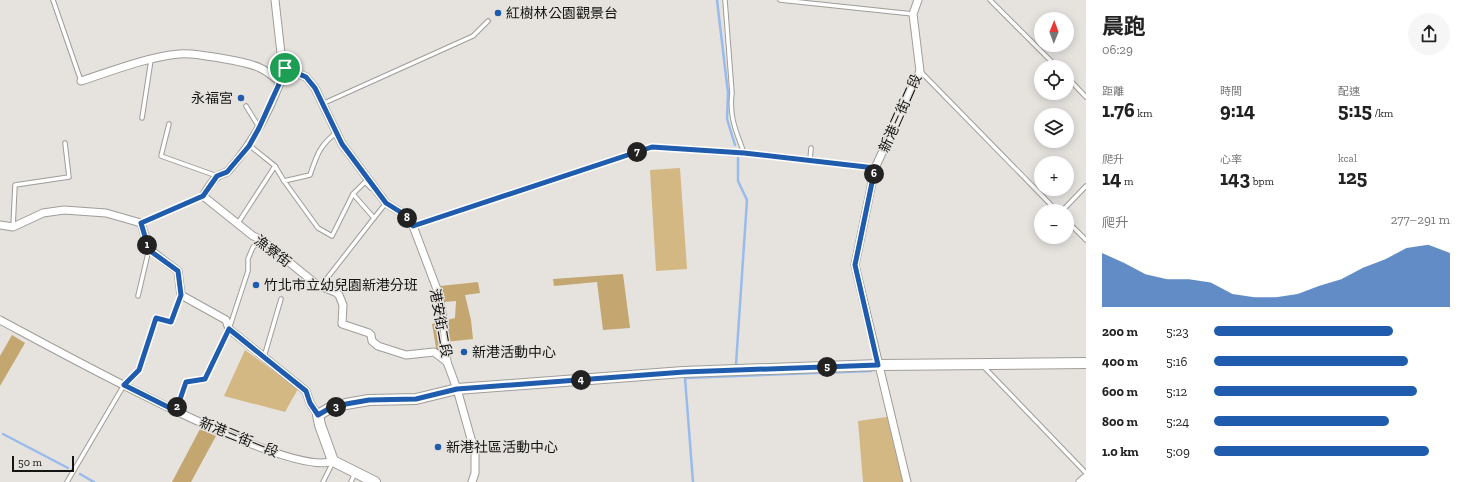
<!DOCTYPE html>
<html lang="zh-TW">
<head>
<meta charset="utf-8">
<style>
	body { margin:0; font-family:"Zilla Slab","Noto Sans TC",serif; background:#f6f6f6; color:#222; height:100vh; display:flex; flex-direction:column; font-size:15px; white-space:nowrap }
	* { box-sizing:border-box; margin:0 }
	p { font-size:13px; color:#767676 }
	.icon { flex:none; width:22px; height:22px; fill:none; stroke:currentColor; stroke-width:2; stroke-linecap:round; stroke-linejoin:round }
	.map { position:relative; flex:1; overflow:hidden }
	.details { display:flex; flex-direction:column; background:#fff; width:380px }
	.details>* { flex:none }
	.needle { width:26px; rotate:1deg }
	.controls { position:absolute; left:1034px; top:12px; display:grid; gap:8px }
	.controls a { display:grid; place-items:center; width:40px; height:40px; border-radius:50%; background:#fff; box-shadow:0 2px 10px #0003; font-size:20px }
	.scale { position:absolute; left:12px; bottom:10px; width:62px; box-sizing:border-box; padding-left:4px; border:2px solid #141412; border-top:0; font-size:11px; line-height:14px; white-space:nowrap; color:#141412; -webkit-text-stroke:3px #e6e3df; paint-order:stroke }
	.pin { position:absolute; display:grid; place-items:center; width:34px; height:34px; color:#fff; margin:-17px; border:2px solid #fff; border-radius:50%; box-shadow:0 1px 4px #0007 }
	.km { position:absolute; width:20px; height:20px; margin:-10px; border-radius:50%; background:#222; color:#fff; font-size:11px; line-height:20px; text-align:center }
	.round { display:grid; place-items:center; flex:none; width:42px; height:42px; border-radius:21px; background:#f6f6f6 }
	.head { display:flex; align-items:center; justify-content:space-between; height:68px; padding:0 16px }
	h1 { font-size:22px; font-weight:700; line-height:30px }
	.metrics { display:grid; grid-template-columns:repeat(3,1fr); gap:6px; height:68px; padding:4px 16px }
	.metrics div { display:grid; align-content:center }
	.metrics b { font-size:20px; font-weight:700 }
	.metrics small { font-size:11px; font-weight:400 }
	.metrics p { font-size:11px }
	.chart { height:112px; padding:8px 16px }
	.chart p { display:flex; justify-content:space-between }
	.chart svg { width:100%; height:72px; margin-top:4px; fill:#1f5cad; opacity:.7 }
	ul { padding:0 16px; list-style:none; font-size:13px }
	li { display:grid; grid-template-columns:64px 48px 1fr; align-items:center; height:30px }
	li i { height:10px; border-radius:5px; background:#1f5cad }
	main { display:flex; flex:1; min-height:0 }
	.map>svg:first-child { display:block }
	.green { fill:#d4b884 }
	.forest { fill:#c3a670 }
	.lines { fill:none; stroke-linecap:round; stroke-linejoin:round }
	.stream { stroke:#99bbeb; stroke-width:2.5 }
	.lane-casing { stroke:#9f9d99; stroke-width:5.5 }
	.street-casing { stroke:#9f9d99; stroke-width:9 }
	.secondary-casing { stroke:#9f9d99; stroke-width:12 }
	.lane { stroke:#fff; stroke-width:3.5 }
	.street { stroke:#fff; stroke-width:7 }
	.secondary { stroke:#fff; stroke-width:10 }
	.route-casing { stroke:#fff; stroke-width:8 }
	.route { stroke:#1f5cad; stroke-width:5 }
	.poi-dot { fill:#1f5cad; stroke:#e6e3df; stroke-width:1.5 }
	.labels { text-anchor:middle; stroke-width:3; stroke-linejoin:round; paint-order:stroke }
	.poi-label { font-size:14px; fill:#141412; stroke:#e6e3df; text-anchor:start }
	.street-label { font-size:14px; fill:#141412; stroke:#e6e3df }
</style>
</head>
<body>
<main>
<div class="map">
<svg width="1086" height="482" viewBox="0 0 1086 482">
	<rect width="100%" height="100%" fill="#e6e3df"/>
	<g class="green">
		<polygon points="680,168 687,269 656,271 650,170"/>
		<polygon points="245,350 298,389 285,412 224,396"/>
		<polygon points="887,417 903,482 863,482 858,421"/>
	</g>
	<g class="forest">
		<polygon points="623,274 630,328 603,330 597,282 554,286 553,279"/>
		<polygon points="478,282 480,293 465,295 471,320 473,339 445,342 447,362 438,360 432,324 455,318 456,301 444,302 440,286"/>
		<polygon points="12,335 25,343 0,386 0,356"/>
		<polygon points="200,429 216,436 191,482 172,482"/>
	</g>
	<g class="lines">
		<g class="stream">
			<polyline points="717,0 728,93 727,119 735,145"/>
			<polyline points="736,364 747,200 738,181 738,158"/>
			<polyline points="3,434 68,468"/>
			<polyline points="80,474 94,482"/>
			<polyline points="693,482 685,378 871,371"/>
		</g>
		<defs>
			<g id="lane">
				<polyline points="53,0 81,81"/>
				<path d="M725 0 732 93C729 117 736 131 744 153"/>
				<polyline points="780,0 913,14"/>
				<polyline points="990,0 1057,67"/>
				<polyline points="920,71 1057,211"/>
				<polyline points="1067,77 1086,97"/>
				<polyline points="322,104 473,36 488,21"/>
				<polyline points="246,106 259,127"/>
				<polyline points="142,118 151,60"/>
				<polyline points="169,124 161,156 217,176"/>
				<path d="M249 145 275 166 284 181 310 175C317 155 319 146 337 132"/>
				<polyline points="810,160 811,148"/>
				<polyline points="284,181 318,228 332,236 353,194 365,182 371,188"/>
				<polyline points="1062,211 1086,186"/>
				<polyline points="374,218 386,203"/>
				<polyline points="1067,221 1086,240"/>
				<polyline points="141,223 203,196"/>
				<polyline points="238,223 275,166"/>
				<polyline points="413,226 652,147 744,153 875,168"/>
				<polyline points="13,227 15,185 69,177 65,143"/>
				<polyline points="321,286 374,218 353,194"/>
				<polyline points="138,296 149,249"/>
				<polyline points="264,357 281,299"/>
				<polyline points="984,367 1086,473"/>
				<polyline points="176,410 186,382 205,379 229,329 248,271 248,259 253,247 262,240"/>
				<polyline points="67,482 124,385 139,370 156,318 171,322 181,295"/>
				<polyline points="323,482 333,462"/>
				<polyline points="351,482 355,473"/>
			</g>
			<g id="street">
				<polyline points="275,0 282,62 285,68 306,77 315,88 342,144 386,203 402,213 413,226 438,292 444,325 447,362 457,389 475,453 475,473 472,482"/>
				<path d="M285 68C273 105 255 140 229 170 226 174 222 173 218 176 212 180 207 190 203 196L253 236 262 240 316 284 335 292 339 295 343 305 342 324 369 333 371 335 372 341 378 346 406 355 434 352 447 362"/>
				<path d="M81 81C112 71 147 57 179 54 191 52 249 62 260 68 267 71 274 77 280 82"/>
				<polyline points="0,225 13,227 43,213 64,210 106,213 141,223 149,249 178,271 181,295 226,320 229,329 306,391 310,403 318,415"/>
				<path d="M0 320C51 347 289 480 333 461"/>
				<polyline points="907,482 855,265 875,168 920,71 913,14 918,0"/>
				<polyline points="1080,482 1086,477"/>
			</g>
			<polyline id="secondary" points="375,482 333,461 320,425 318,415 330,408 346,404 369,400 416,399 457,389 683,372 878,365 1086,363"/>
		</defs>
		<use href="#lane" class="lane-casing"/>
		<use href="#street" class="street-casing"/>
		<use href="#secondary" class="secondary-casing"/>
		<use href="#lane" class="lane"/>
		<use href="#street" class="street"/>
		<use href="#secondary" class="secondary"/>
	</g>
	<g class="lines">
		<defs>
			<polygon id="route" points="285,68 306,77 315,88 342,144 386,203 402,213 413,226 652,147 744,153 875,168 855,265 878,365 684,372 457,389 416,399 369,400 346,404 330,408 318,415 310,403 306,391 229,329 205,379 186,382 176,411 124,385 139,370 156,318 171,322 181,295 178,271 149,250 141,223 203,196 217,176 227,172 249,146 259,128 280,82"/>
		</defs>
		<use href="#route" class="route-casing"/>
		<use href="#route" class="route"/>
	</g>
	<g class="poi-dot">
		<circle cx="498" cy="13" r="4"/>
		<circle cx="241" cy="98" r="4"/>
		<circle cx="256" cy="285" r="4"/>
		<circle cx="464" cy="352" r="4"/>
		<circle cx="438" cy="447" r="4"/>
	</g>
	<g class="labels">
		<g class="poi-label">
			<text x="506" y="18">紅樹林公園觀景台</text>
			<text x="233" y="103" text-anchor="end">永福宮</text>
			<text x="264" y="290">竹北市立幼兒園新港分班</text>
			<text x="472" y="357">新港活動中心</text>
			<text x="446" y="452">新港社區活動中心</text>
		</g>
		<g class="street-label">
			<text transform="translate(900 113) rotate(-66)" y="5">新港三街二段</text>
			<text transform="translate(273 251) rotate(37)" y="5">漁寮街</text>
			<text transform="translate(441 323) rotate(80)" y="5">港安街二段</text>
			<text transform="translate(239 437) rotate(22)" y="5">新港三街一段</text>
		</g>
	</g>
</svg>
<div class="controls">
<a><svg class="needle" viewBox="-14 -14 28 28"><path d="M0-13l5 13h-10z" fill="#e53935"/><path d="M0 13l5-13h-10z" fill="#767676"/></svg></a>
<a><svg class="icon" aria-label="locate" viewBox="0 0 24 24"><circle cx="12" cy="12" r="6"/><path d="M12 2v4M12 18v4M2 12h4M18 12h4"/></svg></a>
<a><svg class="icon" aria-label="layers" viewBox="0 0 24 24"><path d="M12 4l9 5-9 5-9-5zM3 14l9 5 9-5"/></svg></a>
<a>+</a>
<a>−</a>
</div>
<div class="scale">50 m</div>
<div class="pin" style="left:285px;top:68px;background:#1e9e55"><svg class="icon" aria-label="arrive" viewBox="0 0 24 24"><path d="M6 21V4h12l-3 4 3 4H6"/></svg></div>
<b class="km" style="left:147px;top:245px">1</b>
<b class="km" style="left:177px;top:407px">2</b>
<b class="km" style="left:336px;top:407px">3</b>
<b class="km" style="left:581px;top:380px">4</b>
<b class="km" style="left:827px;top:367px">5</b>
<b class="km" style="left:874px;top:174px">6</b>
<b class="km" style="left:637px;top:152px">7</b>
<b class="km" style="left:407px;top:218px">8</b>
</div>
<section class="details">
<div class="head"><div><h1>晨跑</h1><p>06:29</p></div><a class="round"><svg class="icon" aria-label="share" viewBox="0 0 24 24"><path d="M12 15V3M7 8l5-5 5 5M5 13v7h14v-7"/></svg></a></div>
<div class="metrics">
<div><p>距離</p><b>1.76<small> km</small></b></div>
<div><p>時間</p><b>9:14</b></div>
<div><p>配速</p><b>5:15<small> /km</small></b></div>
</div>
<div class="metrics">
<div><p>爬升</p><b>14<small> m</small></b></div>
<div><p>心率</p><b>143<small> bpm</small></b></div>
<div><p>kcal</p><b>125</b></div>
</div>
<div class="chart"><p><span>爬升</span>277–291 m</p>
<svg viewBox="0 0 160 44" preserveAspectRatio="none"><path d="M0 44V11L10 17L20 24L30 27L40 27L50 29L60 36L70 38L80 38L90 36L100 31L110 27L120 20L130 15L140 8L150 6L160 11V44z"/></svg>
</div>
<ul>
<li><b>200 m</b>5:23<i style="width:76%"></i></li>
<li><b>400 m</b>5:16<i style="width:82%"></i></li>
<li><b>600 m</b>5:12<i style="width:86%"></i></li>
<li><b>800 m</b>5:24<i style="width:74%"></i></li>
<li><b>1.0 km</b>5:09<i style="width:91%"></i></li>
</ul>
</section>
</main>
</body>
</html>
